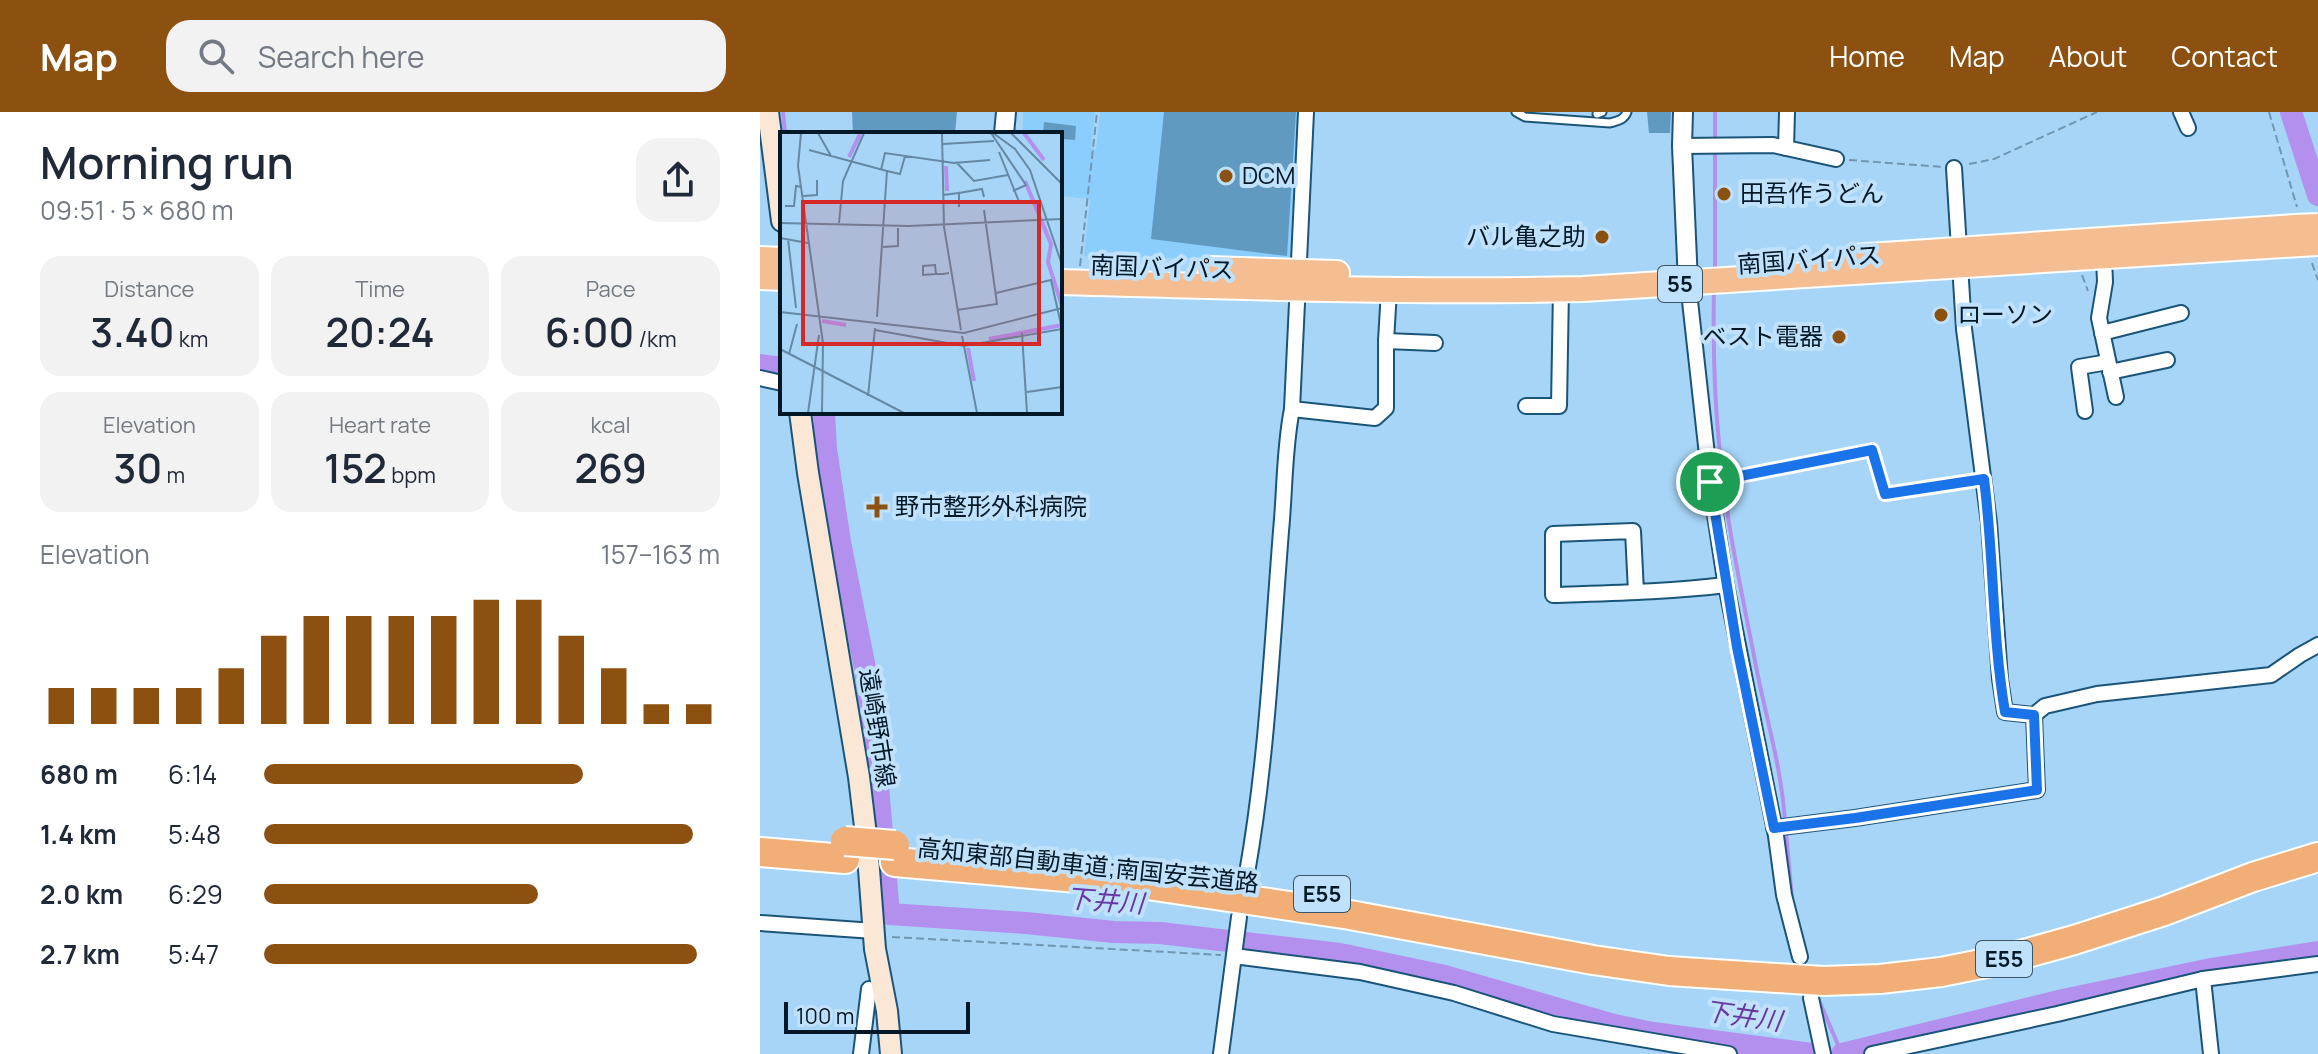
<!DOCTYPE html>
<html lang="en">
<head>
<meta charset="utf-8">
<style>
	body { margin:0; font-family:Manrope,"Noto Sans JP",sans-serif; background:#f2f2f3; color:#1f2937; height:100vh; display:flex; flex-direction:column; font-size:30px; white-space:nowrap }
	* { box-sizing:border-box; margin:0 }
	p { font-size:26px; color:#747a83 }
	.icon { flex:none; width:44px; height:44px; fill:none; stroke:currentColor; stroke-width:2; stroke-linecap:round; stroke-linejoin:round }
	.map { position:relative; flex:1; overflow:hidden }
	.panel { display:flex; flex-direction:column; background:#fff; width:760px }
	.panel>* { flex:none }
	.scale { position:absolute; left:24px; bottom:20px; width:186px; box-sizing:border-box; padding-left:8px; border:4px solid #021827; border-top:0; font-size:22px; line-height:28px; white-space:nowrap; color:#021827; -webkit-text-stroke:6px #bfe1fb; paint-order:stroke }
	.pin { position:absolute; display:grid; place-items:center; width:68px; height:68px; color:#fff; margin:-34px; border:4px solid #fff; border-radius:50%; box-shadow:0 2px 8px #0007 }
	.round { display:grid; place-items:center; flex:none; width:84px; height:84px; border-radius:24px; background:#f2f2f3 }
	.summary { display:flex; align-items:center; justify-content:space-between; height:136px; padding:0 40px }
	h1 { font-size:44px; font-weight:600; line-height:60px }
	.figures { display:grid; grid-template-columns:repeat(3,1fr); gap:12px; height:136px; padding:8px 40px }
	.figures div { display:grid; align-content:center; border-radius:20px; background:#f2f2f3; text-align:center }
	.figures b { font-size:40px; font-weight:600 }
	.figures small { font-size:22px; font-weight:400 }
	.figures p { font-size:22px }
	.chart { height:224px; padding:16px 40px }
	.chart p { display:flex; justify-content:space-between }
	.chart svg { width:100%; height:144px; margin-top:8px; stroke:#8c5010; stroke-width:6 }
	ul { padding:0 40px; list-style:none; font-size:26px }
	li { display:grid; grid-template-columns:128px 96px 1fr; align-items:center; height:60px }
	li i { height:20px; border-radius:10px; background:#8c5010 }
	header { display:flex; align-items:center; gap:48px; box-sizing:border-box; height:112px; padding:0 40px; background:#8c5010; color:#fff }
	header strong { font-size:38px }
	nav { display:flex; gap:44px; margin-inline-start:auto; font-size:28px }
	.search { width:560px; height:72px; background:#f2f2f3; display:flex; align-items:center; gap:20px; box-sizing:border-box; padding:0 28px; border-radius:24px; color:#747a83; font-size:30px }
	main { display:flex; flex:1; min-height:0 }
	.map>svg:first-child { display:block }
	.built { fill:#8bcdfc }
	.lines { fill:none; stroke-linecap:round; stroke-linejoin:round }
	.stream { stroke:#b390ee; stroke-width:4 }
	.river { stroke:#b390ee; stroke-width:22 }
	.building { fill:#619ac1 }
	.service-casing { stroke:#1a5579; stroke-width:11 }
	.minor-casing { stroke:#1a5579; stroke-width:18 }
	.tertiary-casing { stroke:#1a5579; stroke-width:22 }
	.secondary-casing { stroke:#1a5579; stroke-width:24 }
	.trunk-casing { stroke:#fff; stroke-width:28 }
	.motorway-casing { stroke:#fff; stroke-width:32 }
	.path { stroke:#7096b2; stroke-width:2; stroke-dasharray:8 4; stroke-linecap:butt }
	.service { stroke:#fff; stroke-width:7 }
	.minor { stroke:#fff; stroke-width:14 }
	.tertiary { stroke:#fff; stroke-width:18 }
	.secondary { stroke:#fbe7d6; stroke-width:20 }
	.trunk { stroke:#f4be92; stroke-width:24 }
	.motorway { stroke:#f1ae76; stroke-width:28 }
	.trunk-bridge-casing { stroke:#fff; stroke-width:28; stroke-linecap:butt }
	.motorway-bridge-casing { stroke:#fff; stroke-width:32; stroke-linecap:butt }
	.trunk-bridge { stroke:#f4be92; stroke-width:24 }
	.motorway-bridge { stroke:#f1ae76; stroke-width:28 }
	.route-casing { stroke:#fff; stroke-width:16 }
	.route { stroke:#1a73e8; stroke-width:10 }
	.poi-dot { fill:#8c5010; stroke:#bfe1fb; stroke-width:3 }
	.labels { text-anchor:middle; stroke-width:8; stroke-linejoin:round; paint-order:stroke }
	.shield { fill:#bfe1fb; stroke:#3b5467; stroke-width:2 }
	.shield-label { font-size:22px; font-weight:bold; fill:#021827 }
	.poi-label { font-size:24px; fill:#021827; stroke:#bfe1fb; text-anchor:start }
	.street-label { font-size:24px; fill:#021827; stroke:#bfe1fb }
	.water-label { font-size:26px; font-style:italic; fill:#6837a4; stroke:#bfe1fb }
	.inset-river { fill:none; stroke:#b390ee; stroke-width:4 }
	.inset-road { fill:none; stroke:#6589a4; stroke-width:2 }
	.view { fill:#d62828; fill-opacity:0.15; stroke:#d62828; stroke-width:4 }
	.inset-edge { fill:none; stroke:#021827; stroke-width:4 }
</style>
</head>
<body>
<header>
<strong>Map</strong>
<div class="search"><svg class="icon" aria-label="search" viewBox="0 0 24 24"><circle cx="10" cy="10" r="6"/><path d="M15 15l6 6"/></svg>Search here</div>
<nav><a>Home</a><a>Map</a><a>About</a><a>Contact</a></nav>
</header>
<main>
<section class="panel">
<div class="summary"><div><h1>Morning run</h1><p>09:51 · 5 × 680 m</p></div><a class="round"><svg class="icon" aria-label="share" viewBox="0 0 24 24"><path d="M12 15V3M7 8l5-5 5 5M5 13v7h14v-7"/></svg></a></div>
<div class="figures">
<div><p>Distance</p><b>3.40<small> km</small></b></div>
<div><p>Time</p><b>20:24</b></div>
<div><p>Pace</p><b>6:00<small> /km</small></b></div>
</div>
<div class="figures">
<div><p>Elevation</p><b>30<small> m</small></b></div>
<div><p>Heart rate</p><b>152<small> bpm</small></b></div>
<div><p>kcal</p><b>269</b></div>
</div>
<div class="chart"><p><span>Elevation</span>157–163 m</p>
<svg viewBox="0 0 160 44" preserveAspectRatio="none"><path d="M5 44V33M15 44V33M25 44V33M35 44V33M45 44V27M55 44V17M65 44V11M75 44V11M85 44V11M95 44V11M105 44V6M115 44V6M125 44V17M135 44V27M145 44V38M155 44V38"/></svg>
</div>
<ul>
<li><b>680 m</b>6:14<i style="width:70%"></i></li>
<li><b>1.4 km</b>5:48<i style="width:94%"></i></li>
<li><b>2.0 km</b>6:29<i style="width:60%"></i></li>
<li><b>2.7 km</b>5:47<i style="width:95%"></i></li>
</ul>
</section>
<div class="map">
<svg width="1558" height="942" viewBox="0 0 1558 942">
	<rect width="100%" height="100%" fill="#a7d5f7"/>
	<polygon class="built" points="263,0 335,0 331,36 336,38 340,0 539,0 531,148 324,144 330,87 300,84 300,22 263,22"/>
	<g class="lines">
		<g class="stream">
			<polyline points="23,0 25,22"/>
			<polyline points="955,0 955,30"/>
			<polyline points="955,162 955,38"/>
			<path d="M954 178C953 229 954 281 959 331 965 404 981 477 995 549 1005 603 1022 656 1025 711"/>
			<polyline points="1026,720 1032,787"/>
			<polyline points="1058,886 1082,942"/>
		</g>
		<g class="river">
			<polyline points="1531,0 1558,83"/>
			<polyline points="0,253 22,256"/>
			<polyline points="64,300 66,337 80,430 104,551 113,617 129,802 266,811 354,820 400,821 580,842 685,864 854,913 893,921 1052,942"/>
			<polyline points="1082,942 1303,888 1451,857 1558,840"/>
		</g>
	</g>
	<g class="building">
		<polygon points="92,0 197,0 195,22 93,22"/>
		<polygon points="404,0 536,0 527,144 391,127"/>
		<polygon points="887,0 911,0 910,21 889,21"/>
		<polygon points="284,10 316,14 315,28 300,27 300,22 283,22"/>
	</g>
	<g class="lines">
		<defs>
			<g id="service">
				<path d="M756 0 765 5 850 11C857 9 864 8 867 0"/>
				<polyline points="837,2 842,0"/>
			</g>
			<g id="minor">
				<polyline points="1421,0 1428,16"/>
				<polyline points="922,34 1013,33 1076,47"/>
				<polyline points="1026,36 1027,0"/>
				<polyline points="1194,56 1204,217 1229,411 1240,567 1245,600 1274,603 1285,594 1337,582 1511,563 1540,543 1558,533"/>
				<polyline points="1344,145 1345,170 1339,206 1356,285"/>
				<polyline points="928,171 950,370 965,468 1016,724 1024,783 1040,845"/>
				<polyline points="1342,221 1421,201"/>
				<polyline points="626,229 675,231"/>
				<polyline points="1350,260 1407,248"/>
				<polyline points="0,266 22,271"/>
				<polyline points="766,294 799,294 801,177"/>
				<polyline points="532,297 615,306 626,296 626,229 629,178"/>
				<polyline points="1325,299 1319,255 1348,250"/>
				<path d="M876 480 873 419 793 422V483C850 481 908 480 966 473"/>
				<polyline points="1014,716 1095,706 1277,678 1274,603"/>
				<path d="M487 761C507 648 512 533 521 419 525 378 524 337 532 297L546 0"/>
				<polyline points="0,811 114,819"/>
				<polyline points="474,844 600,860 694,881 793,912 969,942"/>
				<polyline points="1443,867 1451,942"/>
				<polyline points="1051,886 1063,942"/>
				<polyline points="101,942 109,877"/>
				<polyline points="461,942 479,805"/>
				<polyline points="1112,942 1297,902 1443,867 1558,852"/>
			</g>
			<g id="tertiary">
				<polyline points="923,0 922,34 928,171"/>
				<polyline points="244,22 246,0"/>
			</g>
			<g id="secondary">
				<polyline points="8,0 22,109"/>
				<polyline points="40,300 48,361 99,665 107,731 115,837 127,899 131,942"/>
			</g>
			<g id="trunk">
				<polyline points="1094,145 1535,115"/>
				<polyline points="0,147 22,148"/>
				<polyline points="450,157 577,161"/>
				<polyline points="0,165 22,166"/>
				<path d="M300 170C474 175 649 181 823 177L1540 132"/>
			</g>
			<g id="motorway">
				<polyline points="0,740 85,747"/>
				<polyline points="135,750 374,771 590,803 833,848 909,859 1063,869 1120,867 1181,860 1246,847 1314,828 1404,799 1493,765 1558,745"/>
			</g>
		</defs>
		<use href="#service" class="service-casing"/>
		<use href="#minor" class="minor-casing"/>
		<use href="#tertiary" class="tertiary-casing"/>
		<use href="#secondary" class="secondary-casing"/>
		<use href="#trunk" class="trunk-casing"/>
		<use href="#motorway" class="motorway-casing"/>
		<g class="path">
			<polyline points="1509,0 1537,95"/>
			<polyline points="1089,48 1183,55"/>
			<polyline points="1209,52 1234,47 1337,0"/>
			<polyline points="1552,151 1558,168"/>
			<polyline points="320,154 337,0"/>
			<polyline points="1322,163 1328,179"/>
			<polyline points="963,368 1112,338 1125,382 1211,369"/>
			<polyline points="132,825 461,843"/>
		</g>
		<use href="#service" class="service"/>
		<use href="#minor" class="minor"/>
		<use href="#tertiary" class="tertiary"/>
		<use href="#secondary" class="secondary"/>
		<use href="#trunk" class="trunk"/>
		<use href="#motorway" class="motorway"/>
		<defs>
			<g id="trunk-bridge">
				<polyline points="1535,115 1558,114"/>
				<polyline points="1540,132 1558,131"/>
			</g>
			<polyline id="motorway-bridge" points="85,729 135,733"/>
		</defs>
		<use href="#trunk-bridge" class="trunk-bridge-casing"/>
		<use href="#motorway-bridge" class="motorway-bridge-casing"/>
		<use href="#trunk-bridge" class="trunk-bridge"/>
		<use href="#motorway-bridge" class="motorway-bridge"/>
	</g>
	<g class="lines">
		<defs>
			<path id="route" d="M1112 338 1125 382 1224 367C1234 444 1232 523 1245 600L1274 603 1277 678 1095 706 1014 716 977 535 950 370Z"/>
		</defs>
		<use href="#route" class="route-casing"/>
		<use href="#route" class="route"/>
	</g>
	<g class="poi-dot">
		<circle cx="466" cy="64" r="8"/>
		<circle cx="964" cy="82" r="8"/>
		<circle cx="842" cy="125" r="8"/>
		<circle cx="1181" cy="203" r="8"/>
		<circle cx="1079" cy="225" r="8"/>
		<path d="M113 383h8v8h8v8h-8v8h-8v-8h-8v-8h8z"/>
	</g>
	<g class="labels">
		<g class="shield">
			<rect x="898" y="154" width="44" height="36" rx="6"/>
			<rect x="534" y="764" width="56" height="36" rx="6"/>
			<rect x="1216" y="829" width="56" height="36" rx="6"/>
		</g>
		<g class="shield-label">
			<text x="920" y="180">55</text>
			<text x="562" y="790">E55</text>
			<text x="1244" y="855">E55</text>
		</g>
		<g class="poi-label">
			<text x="482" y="72">DCM</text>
			<text x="980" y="90">田吾作うどん</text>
			<text x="826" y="133" text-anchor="end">バル亀之助</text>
			<text x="1197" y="211">ローソン</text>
			<text x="1063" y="233" text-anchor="end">ベスト電器</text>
			<text x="135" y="403">野市整形外科病院</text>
		</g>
		<g class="street-label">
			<text transform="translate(1049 148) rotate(-4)" y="8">南国バイパス</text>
			<text transform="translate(402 156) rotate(2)" y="8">南国バイパス</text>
			<text transform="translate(117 616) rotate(81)" y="8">遠崎野市線</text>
			<text transform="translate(328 754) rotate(6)" y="8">高知東部自動車道;南国安芸道路</text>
		</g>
		<g class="water-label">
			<text transform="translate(345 789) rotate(4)" y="9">下井川</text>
			<text transform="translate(983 904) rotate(8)" y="9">下井川</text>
		</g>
	</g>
	<g transform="translate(20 20)">
		<rect width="282" height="282" fill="#a7d5f7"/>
		<path class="inset-river" d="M244 1 264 28M69 25 80 2M166 34 167 59M245 49 271 112 268 130 282 174M42 189 66 193M209 207 282 193M188 216 194 249"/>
		<path class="inset-road" d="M21 1 18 34 43 211 42 281M38 1 51 24M162 1 164 95 181 198M211 1 246 53 233 59M213 1 235 17 250 38 282 133M231 1 282 52M163 12 214 9M29 18 107 39 97 185M219 20 240 72M176 30 194 49 228 43M101 38 105 21 174 31 210 28M107 39 120 42 125 24M179 61 202 57 204 65M163 63 179 61V75M23 64 37 63V48M5 74H14L16 54 22 55M0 91 129 94 282 87M59 91 63 49 84 1M0 106 28 111M8 107 16 176M103 115 118 114V96M156 142 155 133 143 134V143L156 142H163L169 141M177 178 217 172 204 78M0 180 184 201 282 176M95 198 184 214 282 197 271 148 216 161M242 201 247 281M182 204 197 281M0 217 124 281M9 222 17 192M247 260 282 255M88 264 95 196M28 281 39 203"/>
		<path class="view" d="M23 70H259V212H23Z"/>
		<rect width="282" height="282" class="inset-edge"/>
	</g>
</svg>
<div class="scale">100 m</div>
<div class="pin" style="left:950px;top:370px;background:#1e9e55"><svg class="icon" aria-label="arrive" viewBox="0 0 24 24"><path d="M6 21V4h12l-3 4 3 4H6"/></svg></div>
</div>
</main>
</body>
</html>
